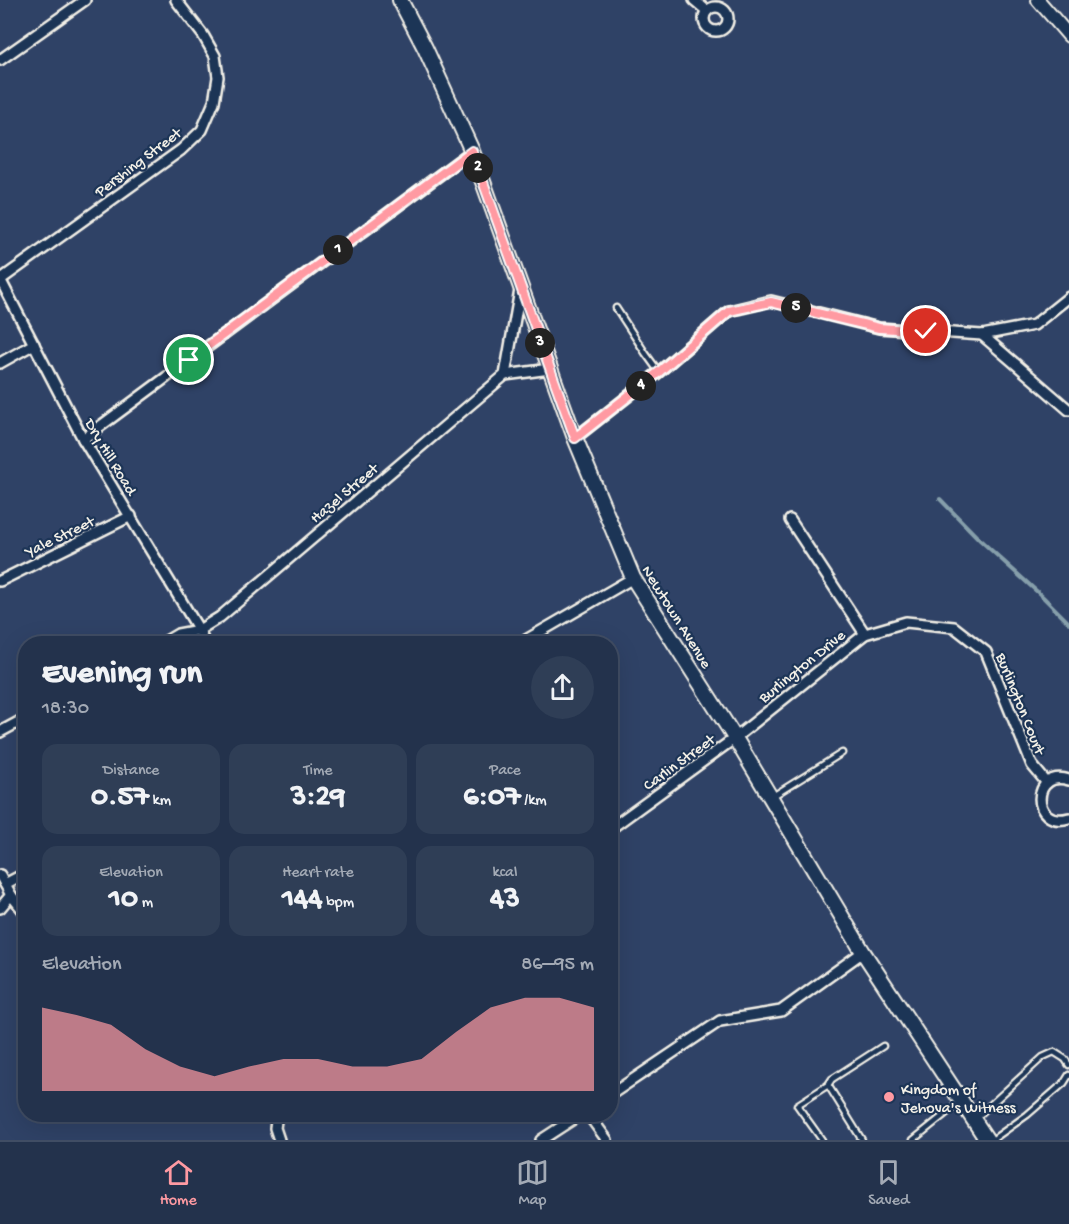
<!DOCTYPE html>
<html lang="en">
<head>
<meta charset="utf-8">
<style>
	body { margin:0; font-family:"Gochi Hand",sans-serif; background:#2f3e56; color:#f1f3f6; height:100vh; display:flex; flex-direction:column; font-size:22px; white-space:nowrap }
	* { box-sizing:border-box; margin:0 }
	p { font-size:20px; color:#a3aab5 }
	.icon { flex:none; width:33px; height:33px; fill:none; stroke:currentColor; stroke-width:2; stroke-linecap:round; stroke-linejoin:round }
	.map { position:relative; flex:1; overflow:hidden }
	.side { position:absolute; left:18px; top:636px; width:600px; height:486px; display:flex; flex-direction:column; background:#23324c; border-radius:24px; box-shadow:0 6px 24px #0002,0 0 0 2px #404d64 }
	.side>* { flex:none }
	.pin { position:absolute; display:grid; place-items:center; width:51px; height:51px; color:#fff; margin:-26px; border:3px solid #fff; border-radius:50%; box-shadow:0 2px 6px #0007 }
	.km { position:absolute; width:30px; height:30px; margin:-15px; border-radius:50%; background:#222; color:#fff; font-size:16px; line-height:30px; text-align:center }
	.round { display:grid; place-items:center; flex:none; width:63px; height:63px; border-radius:32px; background:#2f3e56 }
	.overview { display:flex; align-items:center; justify-content:space-between; height:102px; padding:0 24px }
	h1 { font-size:33px; font-weight:700; line-height:45px }
	.metrics { display:grid; grid-template-columns:repeat(3,1fr); gap:9px; height:102px; padding:6px 24px }
	.metrics div { display:grid; align-content:center; border-radius:15px; background:#2f3e56; text-align:center }
	.metrics b { font-size:30px; font-weight:700 }
	.metrics small { font-size:16px; font-weight:400 }
	.metrics p { font-size:16px }
	.chart { height:168px; padding:12px 24px }
	.chart p { display:flex; justify-content:space-between }
	.chart svg { width:100%; height:108px; margin-top:6px; fill:#ff9aa2; opacity:.7 }
	.tabs { display:flex; justify-content:space-around; align-items:center; height:84px; border-top:2px solid #404d64; background:#23324c; font-size:16px; color:#a3aab5 }
	.tabs a { display:grid; justify-items:center; gap:3px }
	.tabs .active { color:#ff9aa2 }
	.map>svg:first-child { display:block }
	.lines { fill:none; stroke-linecap:round; stroke-linejoin:round }
	.stream { stroke:#869fab; stroke-width:4 }
	.service-casing { stroke:#f4f1e8; stroke-width:9 }
	.minor-casing { stroke:#f4f1e8; stroke-width:14 }
	.tertiary-casing { stroke:#f4f1e8; stroke-width:16 }
	.secondary-casing { stroke:#f4f1e8; stroke-width:18 }
	.service { stroke:#1d3557; stroke-width:4.5 }
	.minor { stroke:#1d3557; stroke-width:9 }
	.tertiary { stroke:#1d3557; stroke-width:12 }
	.secondary { stroke:#1d3557; stroke-width:14 }
	.route-casing { stroke:#fff; stroke-width:12 }
	.route { stroke:#ff9aa2; stroke-width:8 }
	.poi-dot { fill:#ff9aa2; stroke:#1d3557; stroke-width:2 }
	.labels { text-anchor:middle; stroke-width:4.5; stroke-linejoin:round; paint-order:stroke }
	.street-label { font-size:16px; fill:#f4f1e8; stroke:#1d3557 }
	.poi-label { font-size:16px; fill:#f4f1e8; stroke:#1d3557; text-anchor:start }
</style>
</head>
<body>
<div class="map">
<svg width="1069" height="1140" viewBox="0 0 1069 1140">
	<rect width="100%" height="100%" fill="#2f4266"/>
	<filter id="ink" filterUnits="userSpaceOnUse"><feTurbulence type="fractalNoise" baseFrequency=".0167" numOctaves="2"/><feDisplacementMap in="SourceGraphic" scale="12" xChannelSelector="R" yChannelSelector="G"/><feConvolveMatrix kernelMatrix="1 2 1 2 8 2 1 2 1" color-interpolation-filters="sRGB"/></filter>
	<g filter="url(#ink)">
		<g class="lines">
			<polyline class="stream" points="940,499 980,540 1043,597 1069,623"/>
			<defs>
				<g id="service">
					<polyline points="616,308 646,354 659,372"/>
					<polyline points="773,796 842,753"/>
					<polyline points="976,1118 1043,1057 1054,1052 1065,1059 1069,1065"/>
					<polyline points="822,1140 797,1105 828,1085"/>
					<polyline points="862,1140 828,1085 832,1079 883,1046"/>
					<polyline points="913,1140 959,1103"/>
					<polyline points="992,1140 1027,1115 1064,1083 1069,1075"/>
				</g>
				<g id="minor">
					<polyline points="694,0 707,11"/>
					<circle cx="716" cy="19" r="12"/>
					<polyline points="0,60 85,0"/>
					<polyline points="0,279 83,439 199,630 205,644"/>
					<polyline points="0,280 181,150 202,130 214,102 218,77 215,56 203,35 176,0"/>
					<polyline points="982,335 1069,410"/>
					<polyline points="0,363 34,344"/>
					<polyline points="505,375 520,290"/>
					<polyline points="575,438 659,372 729,311 771,301 879,328 982,335 1034,325 1069,297"/>
					<polyline points="83,439 472,151"/>
					<polyline points="790,520 865,634"/>
					<polyline points="0,581 131,516"/>
					<polyline points="161,644 178,634 199,630 220,617 505,375 550,369"/>
					<polyline points="519,644 633,578"/>
					<polyline points="0,732 26,718"/>
					<path d="M1069 780C1031 768 1030 829 1069 818"/>
					<polyline points="610,829 735,738 865,634 906,622 954,627 986,652 1032,765 1047,783"/>
					<polyline points="0,875 11,895 26,914"/>
					<polyline points="5,884 26,873"/>
					<polyline points="0,908 11,895"/>
					<polyline points="610,1095 720,1021 781,1011 863,952"/>
					<polyline points="277,1114 275,1128 279,1140"/>
					<polyline points="588,1114 607,1140"/>
					<polyline points="541,1140 581,1114"/>
				</g>
				<polyline id="tertiary" points="1038,0 1069,36"/>
				<polyline id="secondary" points="400,0 425,48 472,151 575,438 633,578 735,738 863,952 987,1140"/>
			</defs>
			<use href="#service" class="service-casing"/>
			<use href="#minor" class="minor-casing"/>
			<use href="#tertiary" class="tertiary-casing"/>
			<use href="#secondary" class="secondary-casing"/>
			<use href="#service" class="service"/>
			<use href="#minor" class="minor"/>
			<use href="#tertiary" class="tertiary"/>
			<use href="#secondary" class="secondary"/>
		</g>
	</g>
	<g class="lines" filter="url(#ink)">
		<defs>
			<polyline id="route" points="189,360 472,151 575,438 659,372 729,311 771,302 879,328 926,331"/>
		</defs>
		<use href="#route" class="route-casing"/>
		<use href="#route" class="route"/>
	</g>
	<circle class="poi-dot" cx="889" cy="1097" r="6"/>
	<g class="labels">
		<g class="street-label">
			<text transform="translate(137 161) rotate(-37)" y="6">Pershing Street</text>
			<text transform="translate(112 456) rotate(59)" y="6">Dry Hill Road</text>
			<text transform="translate(343 492) rotate(-40)" y="6">Hazel Street</text>
			<text transform="translate(59 535) rotate(-26)" y="6">Yale Street</text>
			<text transform="translate(678 616) rotate(58)" y="6">Newtown Avenue</text>
			<text transform="translate(801 665) rotate(-39)" y="6">Burlington Drive</text>
			<text transform="translate(1022 703) rotate(68)" y="6">Burlington Court</text>
			<text transform="translate(678 761) rotate(-36)" y="6">Carlin Street</text>
		</g>
		<g class="poi-label">
			<text x="901" y="1094">Kingdom of<tspan x="901" dy="18">Jehova's Witness</tspan></text>
		</g>
	</g>
</svg>
<div class="pin" style="left:189px;top:360px;background:#1e9e55"><svg class="icon" aria-label="arrive" viewBox="0 0 24 24"><path d="M6 21V4h12l-3 4 3 4H6"/></svg></div>
<div class="pin" style="left:926px;top:331px;background:#d93025"><svg class="icon" aria-label="check" viewBox="0 0 24 24"><path d="M5 12l5 5 9-10"/></svg></div>
<b class="km" style="left:338px;top:250px">1</b>
<b class="km" style="left:478px;top:168px">2</b>
<b class="km" style="left:540px;top:343px">3</b>
<b class="km" style="left:641px;top:386px">4</b>
<b class="km" style="left:796px;top:308px">5</b>
<section class="side">
<div class="overview"><div><h1>Evening run</h1><p>18:30</p></div><a class="round"><svg class="icon" aria-label="share" viewBox="0 0 24 24"><path d="M12 15V3M7 8l5-5 5 5M5 13v7h14v-7"/></svg></a></div>
<div class="metrics">
<div><p>Distance</p><b>0.57<small> km</small></b></div>
<div><p>Time</p><b>3:29</b></div>
<div><p>Pace</p><b>6:07<small> /km</small></b></div>
</div>
<div class="metrics">
<div><p>Elevation</p><b>10<small> m</small></b></div>
<div><p>Heart rate</p><b>144<small> bpm</small></b></div>
<div><p>kcal</p><b>43</b></div>
</div>
<div class="chart"><p><span>Elevation</span>86–95 m</p>
<svg viewBox="0 0 160 44" preserveAspectRatio="none"><path d="M0 44V10L10 13L20 17L30 27L40 34L50 38L60 34L70 31L80 31L90 34L100 34L110 31L120 20L130 10L140 6L150 6L160 10V44z"/></svg>
</div>
</section>
</div>
<nav class="tabs">
<a class="active"><svg class="icon" aria-label="home" viewBox="0 0 24 24"><path d="M3 11l9-7 9 7M6 9v11h12V9"/></svg>Home</a>
<a><svg class="icon" aria-label="map" viewBox="0 0 24 24"><path d="M3 6l6-2 6 2 6-2v14l-6 2-6-2-6 2zM9 4v14M15 6v14"/></svg>Map</a>
<a><svg class="icon" aria-label="saved" viewBox="0 0 24 24"><path d="M7 4h10v16l-5-4-5 4z"/></svg>Saved</a>
</nav>
</body>
</html>
